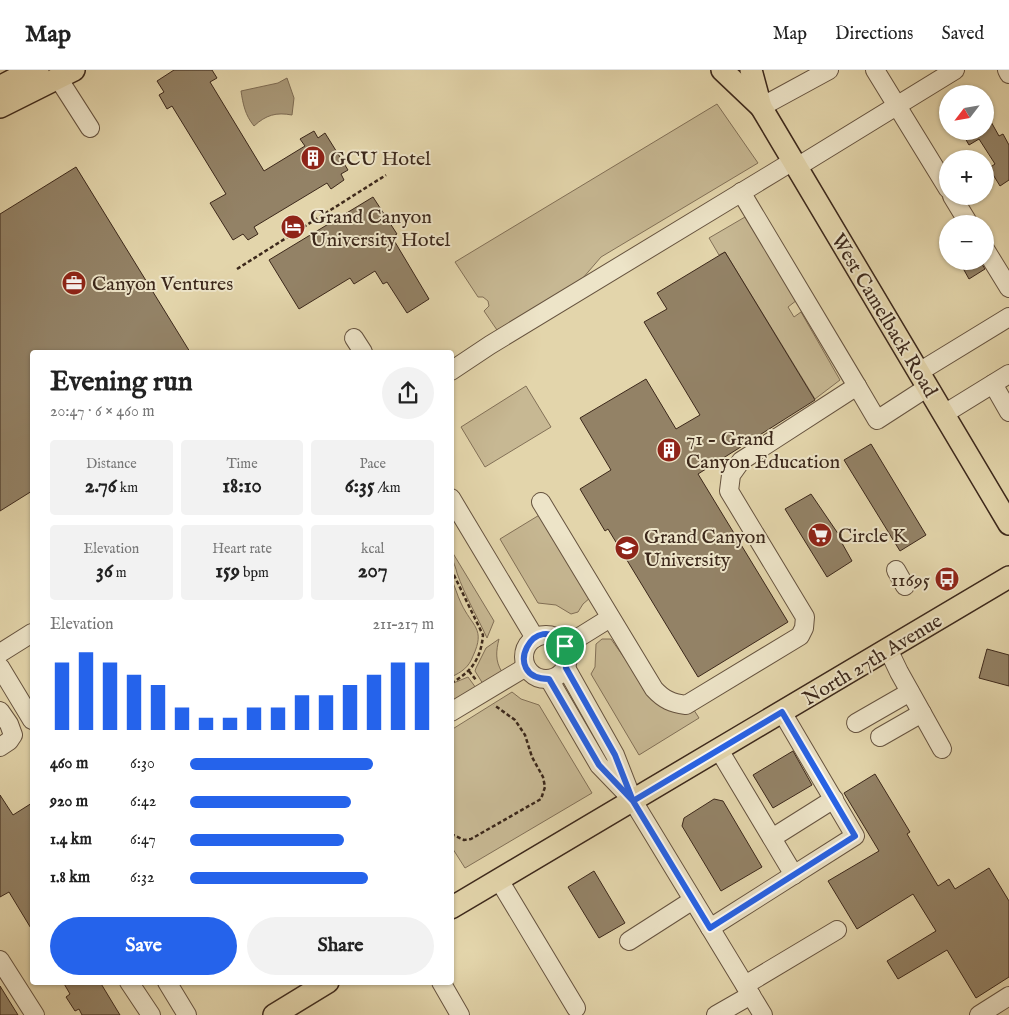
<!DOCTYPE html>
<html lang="en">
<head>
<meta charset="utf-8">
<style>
	body { margin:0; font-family:"IM FELL English",serif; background:#f2f2f2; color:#222; height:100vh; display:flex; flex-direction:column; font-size:19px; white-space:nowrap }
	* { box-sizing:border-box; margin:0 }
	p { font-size:16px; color:#767676 }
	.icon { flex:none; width:28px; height:28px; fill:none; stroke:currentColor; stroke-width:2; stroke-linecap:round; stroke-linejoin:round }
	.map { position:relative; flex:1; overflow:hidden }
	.panel { position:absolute; left:30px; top:280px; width:424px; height:635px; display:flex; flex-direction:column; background:#fff; border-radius:5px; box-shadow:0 1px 4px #0004 }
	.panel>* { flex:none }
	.needle { width:32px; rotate:239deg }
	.tools { position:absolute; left:939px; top:15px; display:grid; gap:10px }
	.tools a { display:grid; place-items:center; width:55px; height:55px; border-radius:50%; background:#fff; box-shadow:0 1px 4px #0004; font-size:25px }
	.pin { position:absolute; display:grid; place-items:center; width:42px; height:42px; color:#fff; margin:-21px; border:2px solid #fff; border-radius:50%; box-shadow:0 1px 5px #0007 }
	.round { display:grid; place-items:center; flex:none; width:52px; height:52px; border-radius:26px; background:#f2f2f2 }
	.summary { display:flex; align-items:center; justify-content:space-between; height:85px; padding:0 20px }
	h1 { font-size:28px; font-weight:700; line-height:38px }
	.figures { display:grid; grid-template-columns:repeat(3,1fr); gap:8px; height:85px; padding:5px 20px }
	.figures div { display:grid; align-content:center; border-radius:5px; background:#f2f2f2; text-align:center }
	.figures b { font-size:21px; font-weight:700 }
	.figures small { font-size:14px; font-weight:400 }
	.figures p { font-size:14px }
	.chart { height:140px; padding:10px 20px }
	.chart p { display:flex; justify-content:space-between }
	.chart svg { width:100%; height:90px; margin-top:5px; stroke:#2563eb; stroke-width:6 }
	.button { display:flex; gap:10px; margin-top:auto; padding:10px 20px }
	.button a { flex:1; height:58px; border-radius:30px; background:#2563eb; color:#fff; font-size:20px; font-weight:700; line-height:58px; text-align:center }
	.button a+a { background:#f2f2f2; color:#222 }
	ul { padding:0 20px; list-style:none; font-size:16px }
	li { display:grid; grid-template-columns:80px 60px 1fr; align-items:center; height:38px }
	li i { height:12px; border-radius:6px; background:#2563eb }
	header { display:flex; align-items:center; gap:30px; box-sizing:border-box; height:70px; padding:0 25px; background:#fff; border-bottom:1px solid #e0e0e0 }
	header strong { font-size:24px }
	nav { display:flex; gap:28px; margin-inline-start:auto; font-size:18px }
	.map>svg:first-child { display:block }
	.green { fill:#c7b893; stroke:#827057 }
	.water { fill:#aa9a7a; stroke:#7e6c54 }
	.building { fill:#938266; stroke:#3c281b }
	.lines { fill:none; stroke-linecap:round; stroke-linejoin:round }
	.minor-casing { stroke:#66533f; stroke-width:20 }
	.major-casing { stroke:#3c281b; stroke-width:24 }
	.highway-casing { stroke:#3c281b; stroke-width:28 }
	.path { stroke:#3c281b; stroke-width:2.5; stroke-dasharray:4 2.5; stroke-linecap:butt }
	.minor { stroke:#ede4c8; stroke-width:18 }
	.major { stroke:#e3d5ab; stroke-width:21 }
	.highway { stroke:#e3d5ab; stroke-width:25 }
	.route-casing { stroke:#fff; stroke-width:10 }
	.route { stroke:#2563eb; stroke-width:6 }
	.labels { text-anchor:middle; stroke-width:4; stroke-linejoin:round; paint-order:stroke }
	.poi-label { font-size:20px; fill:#3c281b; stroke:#ede4c8; text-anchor:start }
	.street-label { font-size:20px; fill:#3c281b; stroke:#ede4c8 }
</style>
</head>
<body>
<header>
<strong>Map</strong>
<nav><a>Map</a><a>Directions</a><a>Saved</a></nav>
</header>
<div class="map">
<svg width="1009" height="945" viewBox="0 0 1009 945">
	<rect width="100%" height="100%" fill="#e3d5ab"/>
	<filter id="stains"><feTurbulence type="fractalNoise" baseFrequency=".004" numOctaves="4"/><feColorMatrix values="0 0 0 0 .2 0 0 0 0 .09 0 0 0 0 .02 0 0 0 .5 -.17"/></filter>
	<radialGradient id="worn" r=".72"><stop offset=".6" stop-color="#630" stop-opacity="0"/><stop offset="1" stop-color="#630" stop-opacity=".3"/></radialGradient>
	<g class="green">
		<polygon points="717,34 758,93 601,187 576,216 497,260 484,241 489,236 488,231 483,227 478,227 455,192"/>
		<polygon points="745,147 797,230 788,237 794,247 801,242 840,310 815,329 725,182 719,185 709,168"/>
		<polygon points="526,316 551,357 485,397 461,357"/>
		<polygon points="541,444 591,527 583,534 578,542 571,544 556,535 538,533 500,469"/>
		<path d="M451 480 494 551 487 568C477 546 465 526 457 503 455 494 451 489 451 480Z"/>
		<path d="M451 508C455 516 457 525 461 533 472 557 486 558 473 586 469 597 462 602 451 607Z"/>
		<path d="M499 569C496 581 495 591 502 602L483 614 475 601 476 598 486 578Z"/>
		<polygon points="602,569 611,569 654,630 692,637 699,648 639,685 591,604 595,597 596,574"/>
		<polygon points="468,607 476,618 451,632 451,614"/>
		<polygon points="512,622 521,629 539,635 592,723 465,798 451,776 451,660"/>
	</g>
	<path class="water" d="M287 8 294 28 292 45C276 42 266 45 254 56 245 45 243 34 241 21L278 13Z"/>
	<g class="building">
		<polygon points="174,0 212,0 217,8 210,12 264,101 305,76 300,69 314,61 318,68 325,63 348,100 341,104 344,110 331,119 327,113 254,157 258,164 248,170 243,164 233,170 210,133 226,124 172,36 167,39 159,25 164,22 157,11"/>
		<polygon points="985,41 999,66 1003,64 1009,75 1009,110 1000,116 989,98 995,94 979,69 969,75 961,61 985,61"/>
		<polygon points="76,97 190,282 32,282 32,421 0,441 0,144"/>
		<polygon points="373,127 397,164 392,167 429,229 407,243 387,212 383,214 375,201 354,214 350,208 299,239 269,190"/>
		<polygon points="725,182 815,330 698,404 788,552 698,607 608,459 605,461 580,419 611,400 580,348 646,309 676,359 700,345 644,252 667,239 657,223"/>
		<polygon points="959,191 980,191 985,199 969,209"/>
		<polygon points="871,374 926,465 900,481 844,390"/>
		<polygon points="811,424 839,465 838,466 852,491 827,507 785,439"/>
		<polygon points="987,579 1009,585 1009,616 979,608"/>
		<polygon points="793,681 812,715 773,738 753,705"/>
		<polygon points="875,704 910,762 907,764 938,816 949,809 955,819 989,798 1009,831 1009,907 976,928 947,880 898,909 887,891 936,861 913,824 857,859 828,811 879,781 844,723"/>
		<polygon points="0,725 13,745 32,733 32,860 9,822 0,827"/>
		<polygon points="714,729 723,731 762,797 721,821 682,756 684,748"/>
		<polygon points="594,801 625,853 599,868 568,817"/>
		<polygon points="63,912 100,912 120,945 82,945 79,939 75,941 66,927 70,924"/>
		<polygon points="0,916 18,945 0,945"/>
	</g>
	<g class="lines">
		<defs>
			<g id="minor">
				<polyline points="875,0 948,119"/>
				<polyline points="1007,0 1009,4"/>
				<polyline points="58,8 90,58"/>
				<polyline points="761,37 829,0"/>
				<polyline points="797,97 955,0"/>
				<polyline points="741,122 857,316"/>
				<polyline points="952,126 969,154"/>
				<polyline points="985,179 1009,218"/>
				<polyline points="354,268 363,282"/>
				<polyline points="451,301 490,275 793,91"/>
				<polyline points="919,302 1009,247"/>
				<polyline points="993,314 1009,342"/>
				<polyline points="944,344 1009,304"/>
				<polyline points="451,428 535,568"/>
				<path d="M541 432 654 619C664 630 672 633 686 635L800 566 804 558 805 547 729 421 731 405 741 391 857 316 877 350 928 317"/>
				<polyline points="896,500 905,516"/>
				<circle cx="546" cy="587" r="22"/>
				<polyline points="565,576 610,548"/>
				<polyline points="888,579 899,602 942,679"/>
				<polyline points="0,583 32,563"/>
				<polyline points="0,597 32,650"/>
				<polyline points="566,598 615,685 633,731 763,945"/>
				<polyline points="549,609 599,695 626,723"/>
				<polyline points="0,641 9,654 13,665 9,671 0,677"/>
				<polyline points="451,642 526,597"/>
				<polyline points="856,653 910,622"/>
				<polyline points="880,667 922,643"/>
				<polyline points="719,680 794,805"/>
				<polyline points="772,768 834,729"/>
				<polyline points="499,810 576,938"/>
				<polyline points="710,858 855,766 782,642"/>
				<polyline points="629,871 693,830"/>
				<polyline points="0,890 35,945"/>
				<polyline points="129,912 151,945"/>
				<polyline points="167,912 187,945"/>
				<polyline points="441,912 460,945"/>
				<polyline points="745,915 837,860"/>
				<polyline points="716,945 751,925"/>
				<polyline points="979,945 1009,926"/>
			</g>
			<g id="major">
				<polyline points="722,0 761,37"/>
				<polyline points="751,0 761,37 1009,454"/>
				<polyline points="0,37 74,0"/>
				<polyline points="451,838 1009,507"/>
				<polyline points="274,945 328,912"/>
			</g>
			<polyline id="highway" points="0,19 36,0"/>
		</defs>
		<use href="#minor" class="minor-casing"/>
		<use href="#major" class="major-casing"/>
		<use href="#highway" class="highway-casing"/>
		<g class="path">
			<polyline points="237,199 386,105"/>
			<path d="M451 499 483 565C481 588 472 602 451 613"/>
			<polyline points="469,601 476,610"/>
			<polyline points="451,764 464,770 471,769 541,729 545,717 543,707 532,687 525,665 515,650 494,635"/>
		</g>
		<use href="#minor" class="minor"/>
		<use href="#major" class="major"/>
		<use href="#highway" class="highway"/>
	</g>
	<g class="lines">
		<defs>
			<path id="route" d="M565 576C536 536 498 608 549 609L599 695 633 731 782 642 855 766 710 858 633 731 615 685 566 598 568 584 565 576"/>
		</defs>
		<use href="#route" class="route-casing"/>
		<use href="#route" class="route"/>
	</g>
	<defs>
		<symbol id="building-disc" viewBox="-11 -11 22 22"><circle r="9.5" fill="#8f2418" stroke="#ede4c8"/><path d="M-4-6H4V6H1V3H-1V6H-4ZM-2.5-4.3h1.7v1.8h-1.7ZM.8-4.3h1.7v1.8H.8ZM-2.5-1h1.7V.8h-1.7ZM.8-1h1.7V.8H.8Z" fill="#fff"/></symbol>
		<symbol id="hotel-disc" viewBox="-11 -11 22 22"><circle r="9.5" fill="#8f2418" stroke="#ede4c8"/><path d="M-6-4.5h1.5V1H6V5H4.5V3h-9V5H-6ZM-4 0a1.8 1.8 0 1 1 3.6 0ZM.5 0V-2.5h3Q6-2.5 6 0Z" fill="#fff"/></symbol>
		<symbol id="office-disc" viewBox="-11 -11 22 22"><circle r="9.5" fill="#8f2418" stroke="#ede4c8"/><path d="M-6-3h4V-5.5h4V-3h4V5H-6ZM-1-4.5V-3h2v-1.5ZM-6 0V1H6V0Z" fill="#fff"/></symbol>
		<symbol id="supermarket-disc" viewBox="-11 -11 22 22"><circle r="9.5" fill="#8f2418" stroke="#ede4c8"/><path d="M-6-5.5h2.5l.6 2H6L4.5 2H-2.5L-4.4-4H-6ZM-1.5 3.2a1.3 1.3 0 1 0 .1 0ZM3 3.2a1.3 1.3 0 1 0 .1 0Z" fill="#fff"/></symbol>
		<symbol id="university-disc" viewBox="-11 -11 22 22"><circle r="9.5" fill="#8f2418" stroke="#ede4c8"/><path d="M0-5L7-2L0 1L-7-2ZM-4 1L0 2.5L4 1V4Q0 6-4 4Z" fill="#fff"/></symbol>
		<symbol id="bus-disc" viewBox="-11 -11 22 22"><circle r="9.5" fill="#8f2418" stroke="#ede4c8"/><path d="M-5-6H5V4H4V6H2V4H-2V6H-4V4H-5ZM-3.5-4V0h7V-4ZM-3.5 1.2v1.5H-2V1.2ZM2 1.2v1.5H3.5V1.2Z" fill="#fff"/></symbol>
	</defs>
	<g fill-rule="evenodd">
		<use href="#building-disc" x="299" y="74" width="28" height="28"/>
		<use href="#hotel-disc" x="279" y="143" width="28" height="28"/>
		<use href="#office-disc" x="60" y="199" width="28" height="28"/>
		<use href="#building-disc" x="655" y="366" width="28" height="28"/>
		<use href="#supermarket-disc" x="806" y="451" width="28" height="28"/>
		<use href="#university-disc" x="613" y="464" width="28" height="28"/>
		<use href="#bus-disc" x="933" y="495" width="28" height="28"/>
	</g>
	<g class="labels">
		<g class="poi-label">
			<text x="330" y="95">GCU Hotel</text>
			<text x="310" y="153">Grand Canyon<tspan x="310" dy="23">University Hotel</tspan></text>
			<text x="92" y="220">Canyon Ventures</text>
			<text x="686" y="375">71 - Grand<tspan x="686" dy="23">Canyon Education</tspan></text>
			<text x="838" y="472">Circle K</text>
			<text x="644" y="473">Grand Canyon<tspan x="644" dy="23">University</tspan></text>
			<text x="930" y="516" text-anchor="end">11695</text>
		</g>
		<g class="street-label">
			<text transform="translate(885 245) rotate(59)" y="7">West Camelback Road</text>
			<text transform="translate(872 589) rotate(-31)" y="7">North 27th Avenue</text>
		</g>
	</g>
	<rect width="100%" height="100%" filter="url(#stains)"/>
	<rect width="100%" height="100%" fill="url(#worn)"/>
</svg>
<div class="tools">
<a><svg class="needle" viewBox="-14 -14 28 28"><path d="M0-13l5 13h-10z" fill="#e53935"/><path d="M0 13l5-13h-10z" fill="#767676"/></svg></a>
<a>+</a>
<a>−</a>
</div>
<div class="pin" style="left:565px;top:576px;background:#1e9e55"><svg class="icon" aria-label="arrive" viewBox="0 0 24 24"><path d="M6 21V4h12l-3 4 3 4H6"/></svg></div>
<section class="panel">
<div class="summary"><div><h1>Evening run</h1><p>20:47 · 6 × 460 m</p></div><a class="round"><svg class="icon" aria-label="share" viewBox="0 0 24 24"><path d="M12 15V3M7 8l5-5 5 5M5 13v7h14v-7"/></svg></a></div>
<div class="figures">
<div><p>Distance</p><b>2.76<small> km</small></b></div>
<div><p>Time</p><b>18:10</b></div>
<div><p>Pace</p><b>6:35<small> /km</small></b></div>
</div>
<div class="figures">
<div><p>Elevation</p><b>36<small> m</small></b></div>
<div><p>Heart rate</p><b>159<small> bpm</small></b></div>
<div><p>kcal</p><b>207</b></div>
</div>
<div class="chart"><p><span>Elevation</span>211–217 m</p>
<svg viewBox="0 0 160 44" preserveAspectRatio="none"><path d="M5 44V11M15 44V6M25 44V11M35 44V17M45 44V22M55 44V33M65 44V38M75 44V38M85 44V33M95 44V33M105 44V27M115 44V27M125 44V22M135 44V17M145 44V11M155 44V11"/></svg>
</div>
<ul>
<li><b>460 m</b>6:30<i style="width:75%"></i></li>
<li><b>920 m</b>6:42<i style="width:66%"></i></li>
<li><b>1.4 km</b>6:47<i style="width:63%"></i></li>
<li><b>1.8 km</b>6:32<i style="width:73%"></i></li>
</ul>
<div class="button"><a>Save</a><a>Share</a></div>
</section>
</div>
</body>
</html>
